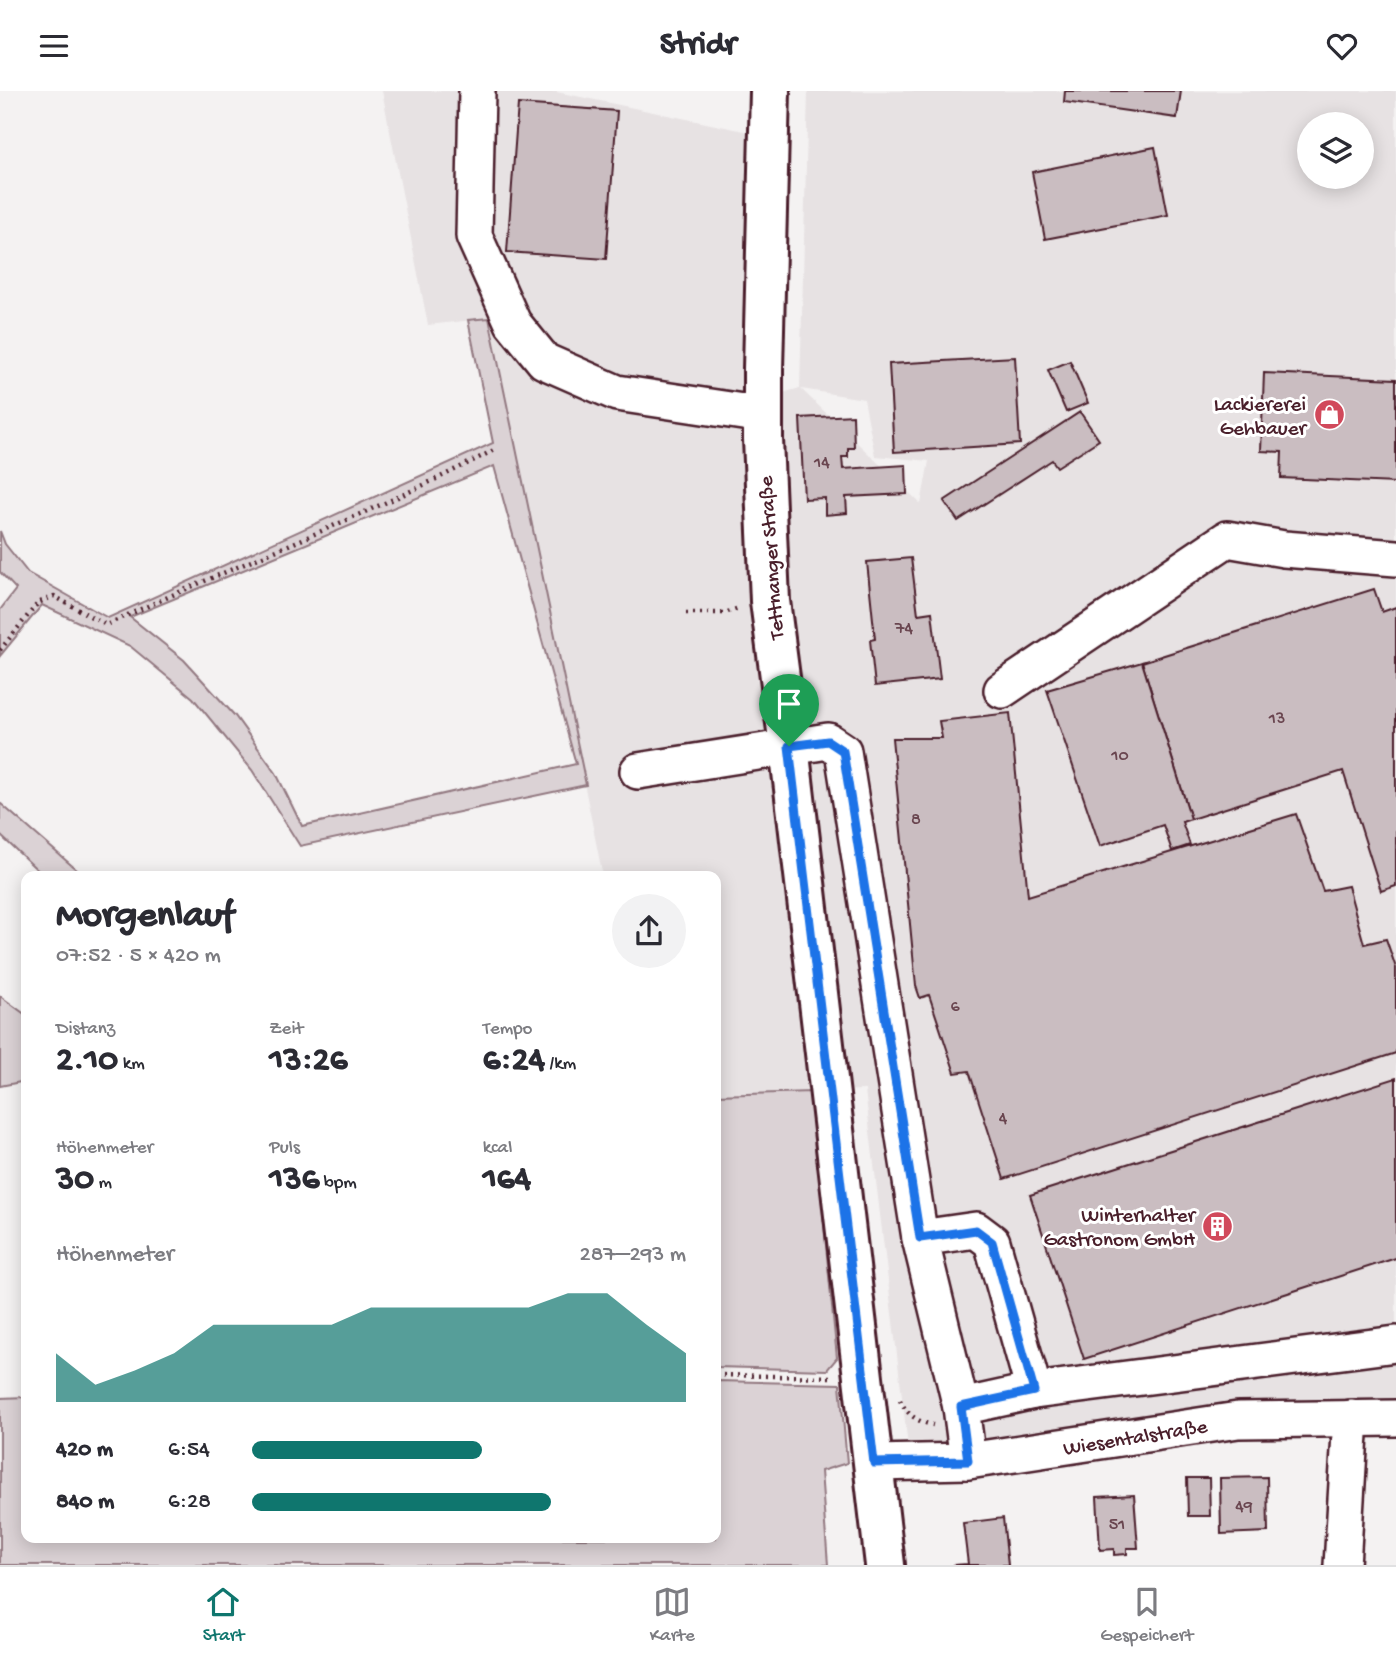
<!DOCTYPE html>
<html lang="de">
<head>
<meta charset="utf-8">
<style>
	body { margin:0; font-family:"Gochi Hand",sans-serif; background:#f2f2f3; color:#2b2b33; height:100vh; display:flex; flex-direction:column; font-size:26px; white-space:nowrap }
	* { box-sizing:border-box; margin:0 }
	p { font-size:23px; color:#7c7c81 }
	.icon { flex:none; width:38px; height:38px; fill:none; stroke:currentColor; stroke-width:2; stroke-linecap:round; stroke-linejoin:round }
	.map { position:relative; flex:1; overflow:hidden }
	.drawer { position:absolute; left:21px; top:780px; width:700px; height:672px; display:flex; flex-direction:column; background:#fff; border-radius:14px; box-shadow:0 4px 18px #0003 }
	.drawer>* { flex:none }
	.tools { position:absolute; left:1297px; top:21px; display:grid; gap:14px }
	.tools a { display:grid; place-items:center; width:77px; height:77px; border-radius:50%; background:#fff; box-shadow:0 4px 18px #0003; font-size:35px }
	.pin { position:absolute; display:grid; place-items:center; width:60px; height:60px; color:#fff; margin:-72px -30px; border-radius:50% 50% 50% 0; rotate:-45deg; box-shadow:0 0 7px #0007 }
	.pin .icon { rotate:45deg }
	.round { display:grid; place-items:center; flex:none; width:74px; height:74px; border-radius:37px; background:#f2f2f3 }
	.summary { display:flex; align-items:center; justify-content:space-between; height:119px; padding:0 35px }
	h1 { font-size:38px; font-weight:800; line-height:52px }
	.figures { display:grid; grid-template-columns:repeat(3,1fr); gap:10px; height:119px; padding:7px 35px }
	.figures div { display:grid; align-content:center }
	.figures b { font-size:35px; font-weight:800 }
	.figures small { font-size:19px; font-weight:400 }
	.figures p { font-size:19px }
	.chart { height:196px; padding:14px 35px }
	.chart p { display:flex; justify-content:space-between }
	.chart svg { width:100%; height:126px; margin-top:7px; fill:#0f766e; opacity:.7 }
	ul { padding:0 35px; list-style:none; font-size:23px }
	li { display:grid; grid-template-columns:112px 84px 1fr; align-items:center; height:52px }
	li i { height:18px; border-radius:9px; background:#0f766e }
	header { display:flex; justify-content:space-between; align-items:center; height:91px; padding:0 35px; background:#fff; font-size:32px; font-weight:800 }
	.tab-bar { display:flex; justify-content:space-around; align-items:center; height:98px; border-top:2px solid #e1e1e2; background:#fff; font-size:19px; color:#7c7c81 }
	.tab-bar a { display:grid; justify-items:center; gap:4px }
	.tab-bar .selected { color:#0f766e }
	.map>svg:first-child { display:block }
	.built { fill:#e7e2e3; fill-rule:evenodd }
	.green { fill:#dbd2d5; stroke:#927880; stroke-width:2; fill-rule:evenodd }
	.building { fill:#cabdc1; stroke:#4a1f2b; stroke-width:2 }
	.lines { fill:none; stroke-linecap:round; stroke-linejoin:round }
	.minor-casing { stroke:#4a1f2b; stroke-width:40 }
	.major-casing { stroke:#4a1f2b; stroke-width:44 }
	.path { stroke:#4a1f2b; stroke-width:4.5; stroke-dasharray:2 5; stroke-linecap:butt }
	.minor { stroke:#fff; stroke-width:35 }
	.major { stroke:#fff; stroke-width:38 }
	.route-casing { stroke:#fff; stroke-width:14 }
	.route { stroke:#1a73e8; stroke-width:9 }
	.labels { text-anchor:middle; stroke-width:6; stroke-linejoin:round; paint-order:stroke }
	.number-label { font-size:18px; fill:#6a4650 }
	.poi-label { font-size:21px; fill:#4a1f2b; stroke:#fff; text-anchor:end }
	.street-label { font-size:21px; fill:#4a1f2b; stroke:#fff }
</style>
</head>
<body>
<header><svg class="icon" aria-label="menu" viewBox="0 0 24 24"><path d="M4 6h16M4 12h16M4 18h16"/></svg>Stridr<svg class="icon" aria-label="heart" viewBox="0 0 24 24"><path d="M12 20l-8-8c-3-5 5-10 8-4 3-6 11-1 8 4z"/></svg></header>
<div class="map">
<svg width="1396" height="1474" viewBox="0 0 1396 1474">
	<rect width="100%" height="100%" fill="#f4f2f2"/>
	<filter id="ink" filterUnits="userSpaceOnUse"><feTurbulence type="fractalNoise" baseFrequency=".0143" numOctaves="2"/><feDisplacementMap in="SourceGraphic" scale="14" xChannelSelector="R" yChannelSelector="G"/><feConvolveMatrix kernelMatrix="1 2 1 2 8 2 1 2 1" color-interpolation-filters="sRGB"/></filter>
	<g filter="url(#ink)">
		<path class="built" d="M382 0H552L754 42 751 311 800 297 808 0H1396V1324L908 1355 865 999 716 1004V786H603L490 227 428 234ZM1309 33H1362V86H1309ZM801 298 864 308 875 365 929 370 921 413Z"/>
		<g class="green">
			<path d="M489 227 586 694 300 755 252 679 193 607 130 555 42 514 0 565V519L16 498 0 481V440L5 453 28 482 108 527 493 352 468 229ZM494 375 576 673 302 735 276 682 235 625 184 569 130 526Z"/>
			<polygon points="0,712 85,786 45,786 0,744"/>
			<polygon points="0,905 26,924 26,990 0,995"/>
			<polygon points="811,1001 837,1267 827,1279 716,1276 716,1004"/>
			<polygon points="716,1290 840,1293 847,1372 821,1380 828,1474 0,1474 0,1307 26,1306 26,1447 716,1447"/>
		</g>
		<g class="building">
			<polygon points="1065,0 1181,0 1177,27 1064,11"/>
			<polygon points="518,13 617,20 606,168 507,161"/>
			<polygon points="1155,56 1168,124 1045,148 1032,81"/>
			<polygon points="1015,266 1020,353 894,361 889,273"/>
			<polygon points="1070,270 1088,312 1066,321 1048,279"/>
			<polygon points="1264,282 1396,288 1396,392 1281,387 1282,361 1261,360"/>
			<polygon points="1080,321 1099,349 1057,376 1052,369 958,430 944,410"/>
			<polygon points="853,324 854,357 848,357 848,366 842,366 843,378 906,374 907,403 846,406 847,422 825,424 825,407 804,408 800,327"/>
			<polygon points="911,467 918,523 932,521 940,588 875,595 870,549 875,548 867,471"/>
			<polygon points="1374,498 1382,521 1396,516 1396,795 1381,800 1343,680 1191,728 1142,571"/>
			<polygon points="1142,571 1191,728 1182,731 1190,754 1172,760 1163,734 1100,755 1047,599"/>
			<polygon points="1010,622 1028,805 1296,723 1323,800 1348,795 1364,853 1386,848 1396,877 1396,962 1004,1088 969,980 955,982 929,904 920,907 916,895 892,647 942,647 939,630"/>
			<polygon points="1396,987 1396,1167 1084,1268 1030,1104"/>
			<polygon points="1267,1386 1268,1441 1221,1443 1220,1387"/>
			<polygon points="1187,1387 1209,1387 1210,1425 1188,1425"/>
			<polygon points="1134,1404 1138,1457 1127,1457 1127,1463 1114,1464 1114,1458 1100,1459 1097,1406"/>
			<polygon points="1003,1427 1008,1474 953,1474 968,1473 963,1432"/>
		</g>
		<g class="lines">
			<defs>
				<g id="minor">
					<polyline points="477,0 474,145 513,232 544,270 617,302 763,324"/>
					<polyline points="1002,599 1227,448 1284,458 1396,467"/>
					<polyline points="638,680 828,650 843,660 920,1147 976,1139 992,1151 1034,1300"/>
					<polyline points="920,1147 961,1316"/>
					<polyline points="968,1370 961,1316 1034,1300 1396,1253"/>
					<polyline points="874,1372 968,1370 1238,1329 1396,1327"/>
					<polyline points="1342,1474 1351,1327"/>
				</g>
				<polyline id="major" points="770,0 763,278 763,348 770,510 789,655 885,1474"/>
			</defs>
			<use href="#minor" class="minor-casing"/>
			<use href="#major" class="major-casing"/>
			<g class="path">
				<polyline points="686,522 725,522 739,517"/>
				<path d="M0 559 38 512 54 505 106 534C235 474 368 425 494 359"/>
				<polyline points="716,1284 831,1286"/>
				<path d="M900 1309C907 1324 918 1331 933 1334"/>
			</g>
			<use href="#minor" class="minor"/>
			<use href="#major" class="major"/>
		</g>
	</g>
	<g class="lines" filter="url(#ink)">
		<defs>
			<polygon id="route" points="828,650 843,660 920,1147 976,1139 992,1151 1034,1300 961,1316 968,1370 874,1372 789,655"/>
		</defs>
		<use href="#route" class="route-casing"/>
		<use href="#route" class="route"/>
	</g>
	<defs>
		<symbol id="shop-disc" viewBox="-11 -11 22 22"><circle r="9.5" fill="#d1495b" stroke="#fff"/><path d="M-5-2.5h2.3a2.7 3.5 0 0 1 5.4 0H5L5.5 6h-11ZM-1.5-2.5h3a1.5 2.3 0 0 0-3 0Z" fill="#fff"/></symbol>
		<symbol id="building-disc" viewBox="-11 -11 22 22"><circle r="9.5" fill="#d1495b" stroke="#fff"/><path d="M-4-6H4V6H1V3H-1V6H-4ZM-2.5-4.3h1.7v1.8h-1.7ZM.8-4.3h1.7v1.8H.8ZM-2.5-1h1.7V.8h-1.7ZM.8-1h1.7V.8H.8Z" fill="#fff"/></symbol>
	</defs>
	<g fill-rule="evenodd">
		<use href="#shop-disc" x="1312" y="306" width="35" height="35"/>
		<use href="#building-disc" x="1200" y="1118" width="35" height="35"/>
	</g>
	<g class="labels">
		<g class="number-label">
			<text x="822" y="376">14</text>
			<text x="904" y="542">74</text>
			<text x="1277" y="632">13</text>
			<text x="1120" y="669">10</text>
			<text x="916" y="733">8</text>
			<text x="955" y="920">6</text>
			<text x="1003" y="1032">4</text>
			<text x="1244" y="1420">49</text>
			<text x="1117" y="1438">51</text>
		</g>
		<g class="poi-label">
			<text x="1306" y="319">Lackiererei<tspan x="1306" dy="24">Gehbauer</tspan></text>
			<text x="1195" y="1130">Winterhalter<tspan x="1195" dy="24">Gastronom GmbH</tspan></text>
		</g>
		<g class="street-label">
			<text transform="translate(770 467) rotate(-94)" y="7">Tettnanger Straße</text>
			<text transform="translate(1135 1345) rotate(-9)" y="7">Wiesentalstraße</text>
		</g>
	</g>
</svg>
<div class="tools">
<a><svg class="icon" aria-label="layers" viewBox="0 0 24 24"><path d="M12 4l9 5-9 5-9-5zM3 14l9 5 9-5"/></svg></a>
</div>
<div class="pin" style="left:789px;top:655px;background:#1e9e55"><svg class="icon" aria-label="arrive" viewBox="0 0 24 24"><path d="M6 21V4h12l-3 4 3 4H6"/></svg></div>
<section class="drawer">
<div class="summary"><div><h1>Morgenlauf</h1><p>07:52 · 5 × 420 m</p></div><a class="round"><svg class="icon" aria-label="share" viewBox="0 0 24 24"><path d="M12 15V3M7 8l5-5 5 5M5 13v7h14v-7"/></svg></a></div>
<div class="figures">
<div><p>Distanz</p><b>2.10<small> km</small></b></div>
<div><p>Zeit</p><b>13:26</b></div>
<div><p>Tempo</p><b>6:24<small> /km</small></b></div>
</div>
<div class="figures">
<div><p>Höhenmeter</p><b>30<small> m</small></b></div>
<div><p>Puls</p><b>136<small> bpm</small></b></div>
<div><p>kcal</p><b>164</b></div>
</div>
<div class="chart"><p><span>Höhenmeter</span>287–293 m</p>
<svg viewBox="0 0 160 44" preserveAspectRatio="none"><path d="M0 44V27L10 38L20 33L30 27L40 17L50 17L60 17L70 17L80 11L90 11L100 11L110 11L120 11L130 6L140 6L150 17L160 27V44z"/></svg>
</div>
<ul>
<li><b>420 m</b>6:54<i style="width:53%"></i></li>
<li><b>840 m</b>6:28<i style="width:69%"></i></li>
</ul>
</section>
</div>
<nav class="tab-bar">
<a class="selected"><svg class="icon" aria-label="home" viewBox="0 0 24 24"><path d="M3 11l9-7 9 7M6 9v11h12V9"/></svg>Start</a>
<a><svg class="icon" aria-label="map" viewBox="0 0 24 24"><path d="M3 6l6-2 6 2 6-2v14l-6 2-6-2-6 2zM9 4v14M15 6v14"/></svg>Karte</a>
<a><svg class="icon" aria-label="saved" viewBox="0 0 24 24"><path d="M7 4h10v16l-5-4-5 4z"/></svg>Gespeichert</a>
</nav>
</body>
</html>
